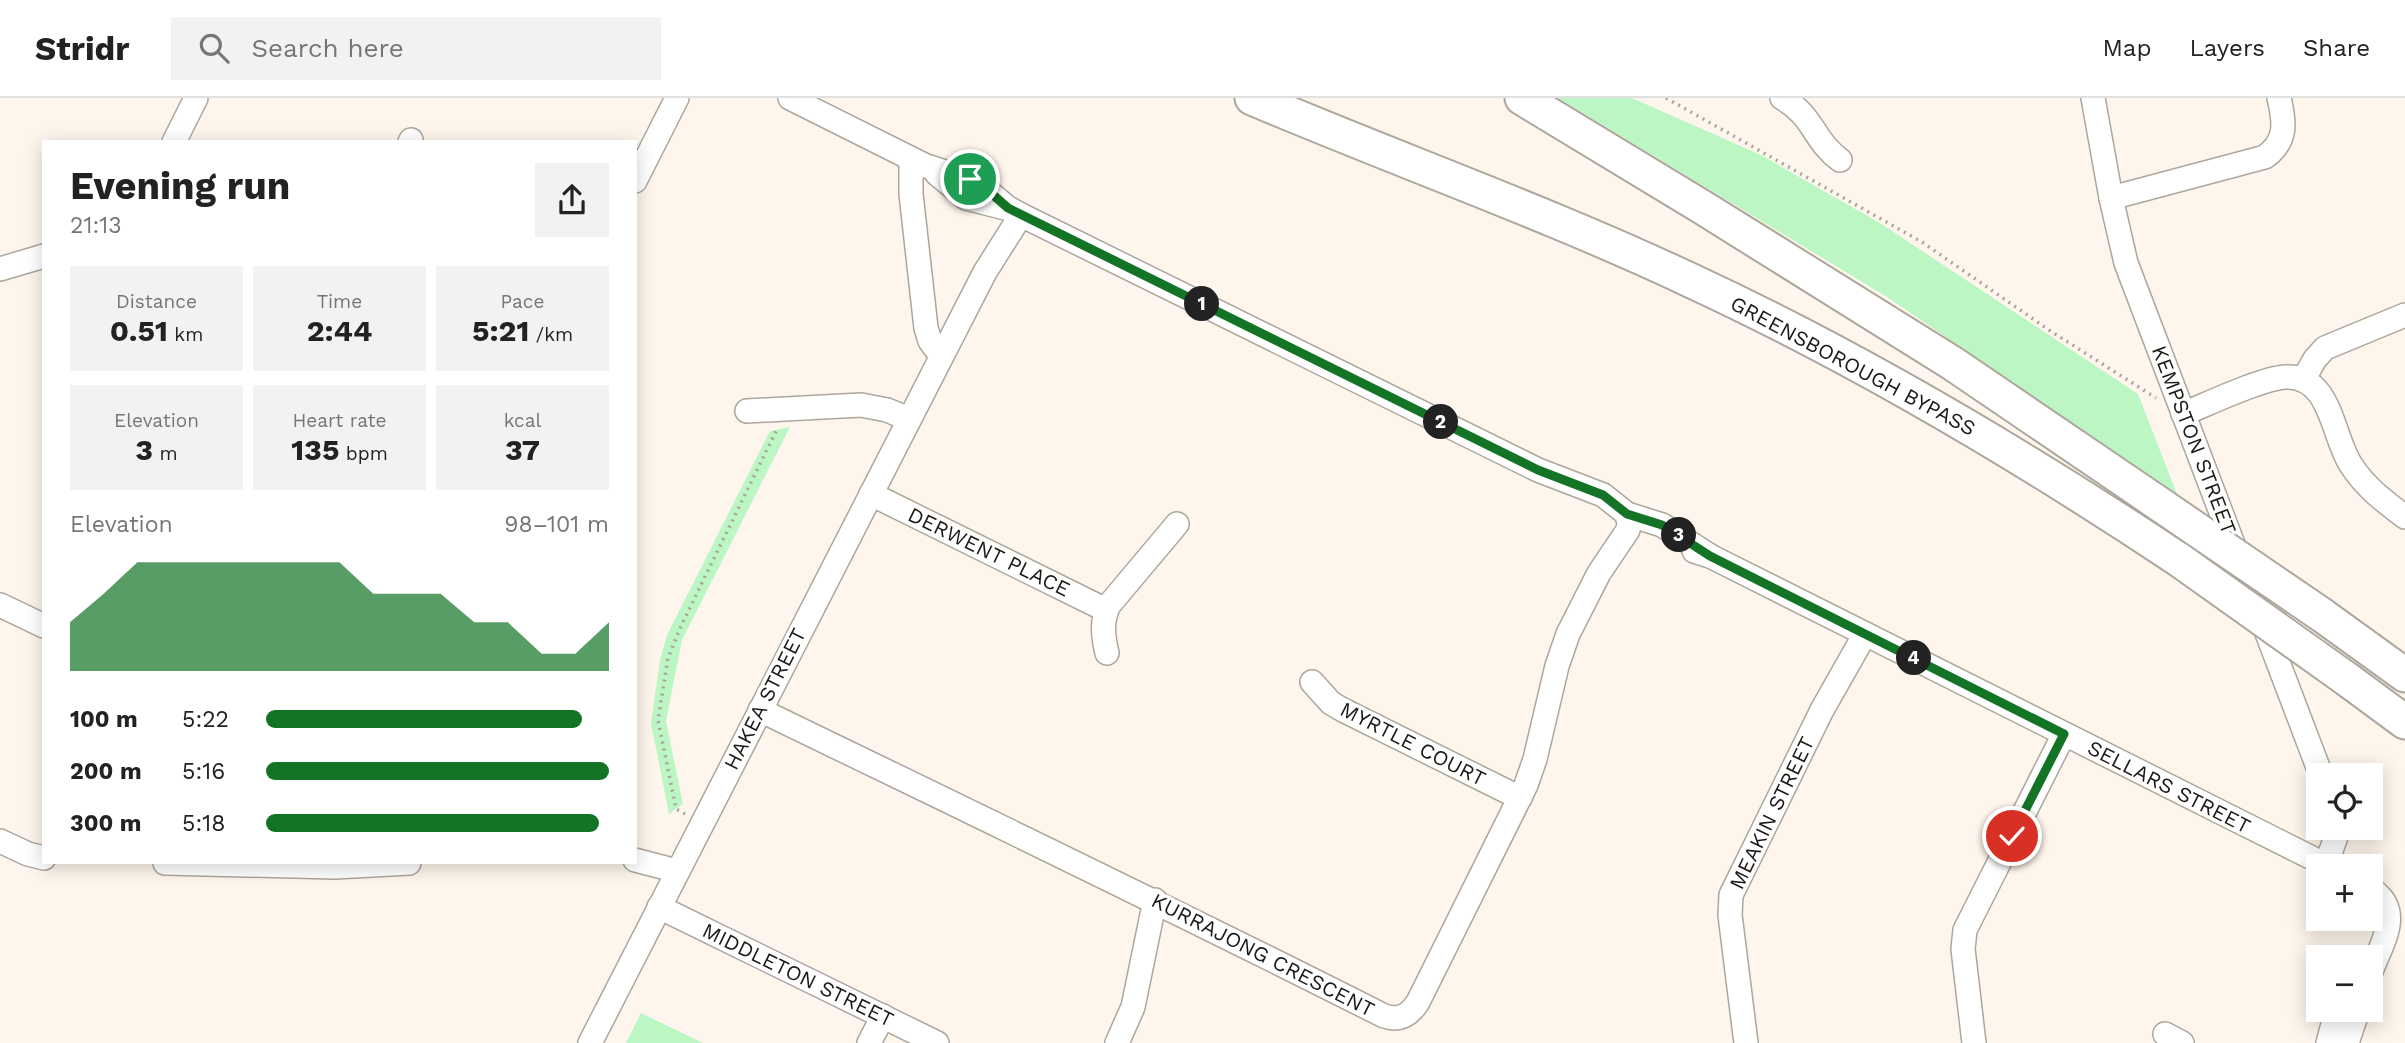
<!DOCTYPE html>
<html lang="en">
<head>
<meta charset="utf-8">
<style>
	body { margin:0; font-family:"Work Sans",sans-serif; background:#f2f2f2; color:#222; height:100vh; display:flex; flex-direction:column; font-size:26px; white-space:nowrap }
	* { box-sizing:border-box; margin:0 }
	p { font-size:23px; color:#767676 }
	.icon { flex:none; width:38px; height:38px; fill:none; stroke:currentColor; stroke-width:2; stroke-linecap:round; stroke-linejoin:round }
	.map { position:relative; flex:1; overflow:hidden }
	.details { position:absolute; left:42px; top:42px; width:595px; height:724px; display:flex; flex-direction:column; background:#fff; border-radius:0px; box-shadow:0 4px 18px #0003 }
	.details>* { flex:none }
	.controls { position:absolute; left:2306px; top:665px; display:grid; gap:14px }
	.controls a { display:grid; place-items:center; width:77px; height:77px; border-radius:0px; background:#fff; box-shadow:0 4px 18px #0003; font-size:35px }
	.pin { position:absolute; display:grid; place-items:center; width:60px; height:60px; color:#fff; margin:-30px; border:4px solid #fff; border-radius:50%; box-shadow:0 2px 7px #0007 }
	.km { position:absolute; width:35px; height:35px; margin:-18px; border-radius:50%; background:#222; color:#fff; font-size:19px; line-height:35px; text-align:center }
	.round { display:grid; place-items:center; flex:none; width:74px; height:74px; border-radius:0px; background:#f2f2f2 }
	.summary { display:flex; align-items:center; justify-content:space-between; height:119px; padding:0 28px }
	h1 { font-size:38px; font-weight:700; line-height:52px }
	.stats { display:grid; grid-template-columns:repeat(3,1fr); gap:10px; height:119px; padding:7px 28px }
	.stats div { display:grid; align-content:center; border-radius:0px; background:#f2f2f2; text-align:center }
	.stats b { font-size:30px; font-weight:700 }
	.stats small { font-size:19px; font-weight:400 }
	.stats p { font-size:19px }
	.chart { height:196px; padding:14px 28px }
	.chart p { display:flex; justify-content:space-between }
	.chart svg { width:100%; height:126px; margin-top:7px; fill:#127424; opacity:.7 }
	ul { padding:0 28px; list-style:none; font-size:23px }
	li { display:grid; grid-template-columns:112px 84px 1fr; align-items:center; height:52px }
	li i { height:18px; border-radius:9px; background:#127424 }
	header { display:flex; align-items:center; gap:42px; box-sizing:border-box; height:98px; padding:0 35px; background:#fff; border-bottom:2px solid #e0e0e0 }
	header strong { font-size:33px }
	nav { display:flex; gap:38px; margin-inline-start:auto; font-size:24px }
	.search { width:490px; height:63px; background:#f2f2f2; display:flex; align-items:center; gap:18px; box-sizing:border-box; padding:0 24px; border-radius:0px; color:#767676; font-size:26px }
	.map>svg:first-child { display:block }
	.green { fill:#bcf6c5 }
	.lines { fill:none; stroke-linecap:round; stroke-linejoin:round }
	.minor-casing { stroke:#ada69c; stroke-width:26 }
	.highway-casing { stroke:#ada69c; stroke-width:37 }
	.path { stroke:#a9a39b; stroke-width:3.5; stroke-dasharray:2 5; stroke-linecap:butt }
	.minor { stroke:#fff; stroke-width:23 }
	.highway { stroke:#fff; stroke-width:33 }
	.highway-bridge-casing { stroke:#ada69c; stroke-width:37; stroke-linecap:butt }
	.highway-bridge { stroke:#fff; stroke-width:33 }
	.route-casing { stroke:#fff; stroke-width:14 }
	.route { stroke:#127424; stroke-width:9 }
	.labels { text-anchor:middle; stroke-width:7; stroke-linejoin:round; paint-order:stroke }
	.street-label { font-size:21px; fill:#1b1915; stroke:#fff }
</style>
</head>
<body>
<header>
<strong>Stridr</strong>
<div class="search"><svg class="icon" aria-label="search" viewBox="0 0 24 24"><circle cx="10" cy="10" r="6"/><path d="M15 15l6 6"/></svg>Search here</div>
<nav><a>Map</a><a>Layers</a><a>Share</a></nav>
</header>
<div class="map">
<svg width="2405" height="945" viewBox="0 0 2405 945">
	<rect width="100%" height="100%" fill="#fef6ec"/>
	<g class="green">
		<polygon points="1558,0 1632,0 1761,57 1880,125 2138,296 2177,396 1887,199"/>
		<polygon points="790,329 682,542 666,623 683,706 669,716 651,625 660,562 667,537 770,333"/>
		<polygon points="641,915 703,945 626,945"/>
	</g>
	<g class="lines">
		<defs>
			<g id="minor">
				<polyline points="790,0 926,68 977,84 1008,110 1021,117 1538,372 1603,397 1627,416 1662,427 1710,458"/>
				<path d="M1782 0C1814 18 1813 42 1840 62"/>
				<polyline points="2093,0 2111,100 2126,165 2321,677"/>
				<polyline points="174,44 196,0"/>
				<polyline points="410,44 411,42"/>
				<polyline points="911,61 911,96 926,230 930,243 941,258"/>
				<polyline points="937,76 966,100 1005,110"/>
				<polyline points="635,83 677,0"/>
				<path d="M2111 100 2265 59C2287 43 2285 25 2279 0"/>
				<polyline points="0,171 44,158"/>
				<polyline points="2303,282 2315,261 2325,250 2405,217"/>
				<polyline points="747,313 861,307 887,312 909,321"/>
				<path d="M2183 316C2208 306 2260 281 2285 279 2331 276 2332 338 2351 367 2365 389 2385 404 2405 419"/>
				<polyline points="871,396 1106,512"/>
				<polyline points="1694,453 1710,458 2328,768"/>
				<polyline points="0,507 44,528"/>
				<path d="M1107 555C1103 538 1101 523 1109 507L1177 426"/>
				<polyline points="1312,584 1331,605 1343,612 1520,700"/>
				<path d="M760 612C968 713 1177 813 1384 918 1399 923 1409 918 1418 904L1526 687 1535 661 1557 568 1568 536 1599 475 1628 432 1629 426 1627 416"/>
				<polyline points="0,743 28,756 44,760"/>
				<polyline points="635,762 677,773"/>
				<polyline points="165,765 335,769 409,765"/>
				<polyline points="2326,767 2339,730"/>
				<path d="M2371 791C2405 814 2381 845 2371 874"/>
				<polyline points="659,809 937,945"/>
				<polyline points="2165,936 2182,945"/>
				<polyline points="590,945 985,174 1021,117"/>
				<polyline points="869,945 883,918"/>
				<polyline points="1117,945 1133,909 1155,802"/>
				<polyline points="1746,945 1730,817 1731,797 1822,612 1865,536"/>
				<polyline points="1974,945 1963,851 1965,832 2064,636"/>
				<polyline points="2328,945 2333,926 2342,912"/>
				<polyline points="2347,945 2358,912"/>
			</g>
			<g id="highway">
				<path d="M1252 0C1398 62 1548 115 1692 183 1860 261 2023 358 2178 461"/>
				<polyline points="1522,0 1702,109 1952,265 2155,403"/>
				<polyline points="2322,517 2405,577"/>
				<polyline points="2348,582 2405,624"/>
			</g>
		</defs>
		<use href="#minor" class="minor-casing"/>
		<use href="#highway" class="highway-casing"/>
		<g class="path">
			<polyline points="1666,0 1922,144 2049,232 2156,300"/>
			<polyline points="685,716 676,711 658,622 668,560 681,528 778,329"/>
		</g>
		<use href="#minor" class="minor"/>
		<use href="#highway" class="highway"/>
		<defs>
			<g id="highway-bridge">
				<polyline points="2155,403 2322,517"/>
				<polyline points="2178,461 2348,582"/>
			</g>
		</defs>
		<use href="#highway-bridge" class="highway-bridge-casing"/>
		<use href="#highway-bridge" class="highway-bridge"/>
	</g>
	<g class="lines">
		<defs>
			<polyline id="route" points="970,81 984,89 1008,110 1538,372 1603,397 1627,416 1662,427 1710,458 2064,636 2012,738"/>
		</defs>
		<use href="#route" class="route-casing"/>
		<use href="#route" class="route"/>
	</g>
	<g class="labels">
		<g class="street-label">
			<text transform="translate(1853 268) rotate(28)" y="7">GREENSBOROUGH BYPASS</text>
			<text transform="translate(2194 342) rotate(69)" y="7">KEMPSTON STREET</text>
			<text transform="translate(989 454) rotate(26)" y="7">DERWENT PLACE</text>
			<text transform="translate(765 601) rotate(-63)" y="7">HAKEA STREET</text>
			<text transform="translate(1413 646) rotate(27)" y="7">MYRTLE COURT</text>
			<text transform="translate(2169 689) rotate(27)" y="7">SELLARS STREET</text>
			<text transform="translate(1772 715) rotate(-64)" y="7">MEAKIN STREET</text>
			<text transform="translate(1263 857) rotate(27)" y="7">KURRAJONG CRESCENT</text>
			<text transform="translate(798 877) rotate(26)" y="7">MIDDLETON STREET</text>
		</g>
	</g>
</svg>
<div class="controls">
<a><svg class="icon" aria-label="locate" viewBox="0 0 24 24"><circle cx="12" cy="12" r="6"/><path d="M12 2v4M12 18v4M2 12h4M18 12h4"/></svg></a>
<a>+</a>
<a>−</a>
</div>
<div class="pin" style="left:970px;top:81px;background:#1e9e55"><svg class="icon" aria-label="arrive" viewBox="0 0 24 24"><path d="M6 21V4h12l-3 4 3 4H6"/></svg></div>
<div class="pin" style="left:2012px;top:738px;background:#d93025"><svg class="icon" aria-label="check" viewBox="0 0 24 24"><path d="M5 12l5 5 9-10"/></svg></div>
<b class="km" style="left:1202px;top:206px">1</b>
<b class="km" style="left:1441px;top:324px">2</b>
<b class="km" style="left:1679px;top:437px">3</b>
<b class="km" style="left:1914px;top:560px">4</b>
<section class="details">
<div class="summary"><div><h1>Evening run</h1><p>21:13</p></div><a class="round"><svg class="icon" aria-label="share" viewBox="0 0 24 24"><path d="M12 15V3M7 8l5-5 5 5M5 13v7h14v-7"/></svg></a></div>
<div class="stats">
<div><p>Distance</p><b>0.51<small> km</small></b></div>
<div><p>Time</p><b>2:44</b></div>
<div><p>Pace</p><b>5:21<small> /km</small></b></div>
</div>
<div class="stats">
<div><p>Elevation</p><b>3<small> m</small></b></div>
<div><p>Heart rate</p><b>135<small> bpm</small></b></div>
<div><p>kcal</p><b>37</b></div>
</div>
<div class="chart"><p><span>Elevation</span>98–101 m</p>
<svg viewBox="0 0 160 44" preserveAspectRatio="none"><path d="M0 44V27L10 17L20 6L30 6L40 6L50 6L60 6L70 6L80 6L90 17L100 17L110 17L120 27L130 27L140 38L150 38L160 27V44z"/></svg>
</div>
<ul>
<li><b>100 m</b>5:22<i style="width:92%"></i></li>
<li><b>200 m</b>5:16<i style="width:100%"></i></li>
<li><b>300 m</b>5:18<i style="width:97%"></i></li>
</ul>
</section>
</div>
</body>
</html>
